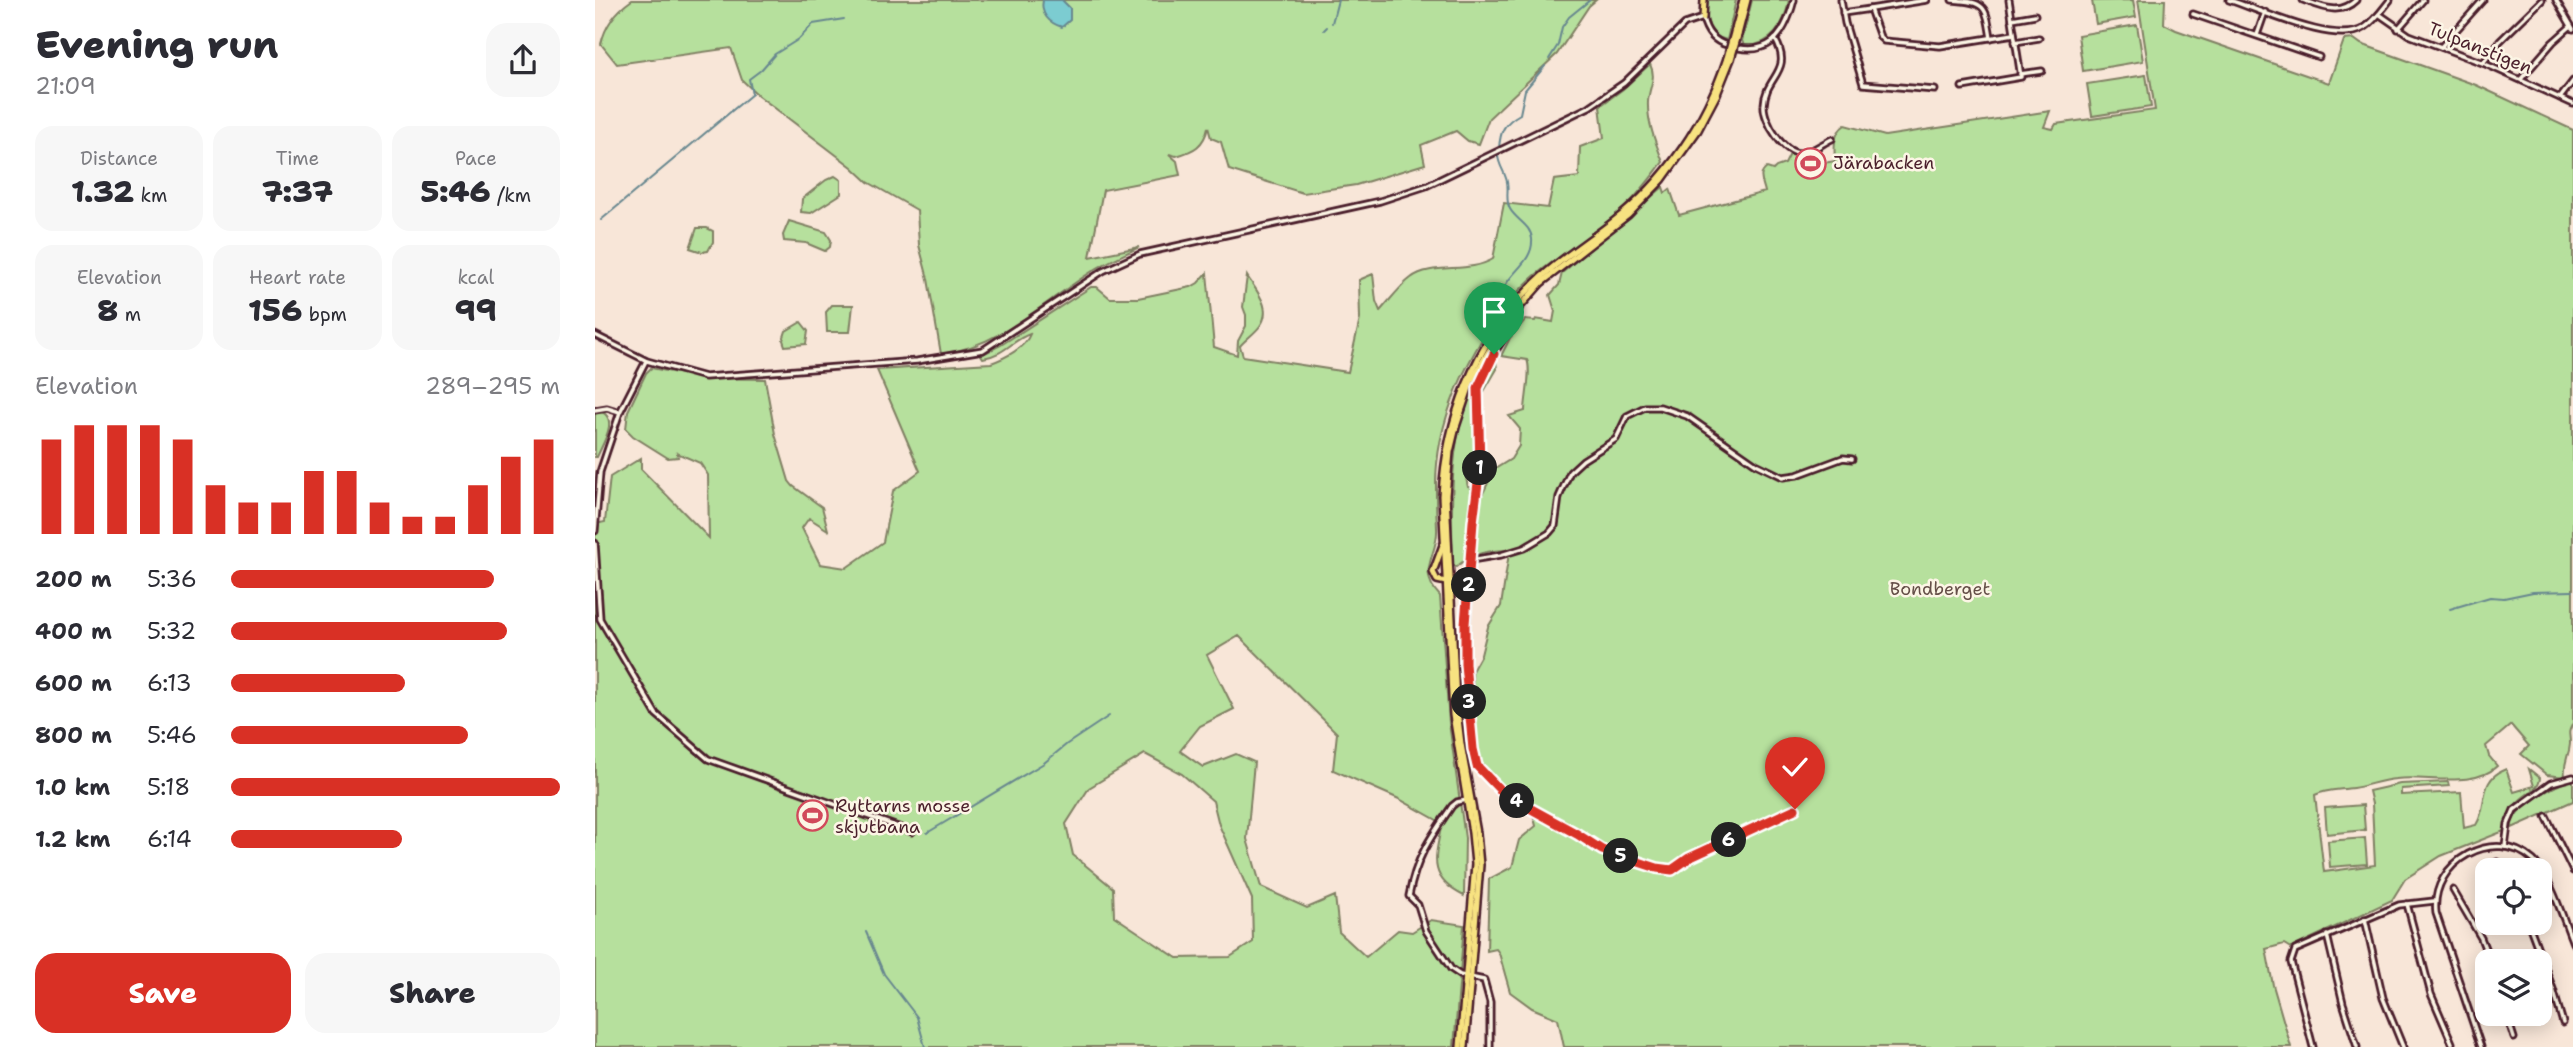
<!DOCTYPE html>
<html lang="en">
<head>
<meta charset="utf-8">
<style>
	body { margin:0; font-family:"Shantell Sans",sans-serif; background:#f7f7f7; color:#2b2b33; height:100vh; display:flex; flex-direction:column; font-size:26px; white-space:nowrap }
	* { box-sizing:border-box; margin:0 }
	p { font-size:23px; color:#7c7c81 }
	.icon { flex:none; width:38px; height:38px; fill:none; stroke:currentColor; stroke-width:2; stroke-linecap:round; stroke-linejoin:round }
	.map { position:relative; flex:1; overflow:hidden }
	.details { display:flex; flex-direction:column; background:#fff; width:595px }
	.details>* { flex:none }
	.controls { position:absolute; left:1880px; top:858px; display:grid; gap:14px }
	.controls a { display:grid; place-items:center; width:77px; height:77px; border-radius:14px; background:#fff; box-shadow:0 4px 18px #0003; font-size:35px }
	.pin { position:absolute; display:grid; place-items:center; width:60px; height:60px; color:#fff; margin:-72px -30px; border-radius:50% 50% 50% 0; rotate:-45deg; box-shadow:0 0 7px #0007 }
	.pin .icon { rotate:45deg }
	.km { position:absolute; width:35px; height:35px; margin:-18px; border-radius:50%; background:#222; color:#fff; font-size:19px; line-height:35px; text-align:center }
	.round { display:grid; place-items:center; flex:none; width:74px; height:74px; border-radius:21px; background:#f7f7f7 }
	.head { display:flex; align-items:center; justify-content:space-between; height:119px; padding:0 35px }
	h1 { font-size:38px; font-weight:800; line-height:52px }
	.stats { display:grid; grid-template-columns:repeat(3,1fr); gap:10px; height:119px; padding:7px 35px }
	.stats div { display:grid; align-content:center; border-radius:18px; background:#f7f7f7; text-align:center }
	.stats b { font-size:30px; font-weight:800 }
	.stats small { font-size:19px; font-weight:400 }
	.stats p { font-size:19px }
	.chart { height:196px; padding:14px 35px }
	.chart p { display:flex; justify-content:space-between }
	.chart svg { width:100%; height:126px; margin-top:7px; stroke:#d93025; stroke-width:6 }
	.button { display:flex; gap:14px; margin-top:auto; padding:14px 35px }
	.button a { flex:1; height:80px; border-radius:21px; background:#d93025; color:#fff; font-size:28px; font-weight:800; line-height:80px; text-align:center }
	.button a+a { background:#f7f7f7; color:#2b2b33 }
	ul { padding:0 35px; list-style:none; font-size:23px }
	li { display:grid; grid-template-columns:112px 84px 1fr; align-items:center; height:52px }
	li i { height:18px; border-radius:9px; background:#d93025 }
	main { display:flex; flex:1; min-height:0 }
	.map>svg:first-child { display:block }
	.green { fill:#b6e09d; stroke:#808064; stroke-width:2; fill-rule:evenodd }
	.water { fill:#7bccd1; stroke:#67878f; stroke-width:2 }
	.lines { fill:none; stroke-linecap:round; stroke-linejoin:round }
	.stream { stroke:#67878f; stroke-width:2 }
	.minor-casing { stroke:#4a1f2b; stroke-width:9 }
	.tertiary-casing { stroke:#4a1f2b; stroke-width:9 }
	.trunk-casing { stroke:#4a1f2b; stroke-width:10 }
	.minor { stroke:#fcf5e5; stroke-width:3.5 }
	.tertiary { stroke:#fcf5e5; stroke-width:3.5 }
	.trunk { stroke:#f7e281; stroke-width:5 }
	.trunk-bridge-casing { stroke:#4a1f2b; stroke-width:10; stroke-linecap:butt }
	.trunk-bridge { stroke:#f7e281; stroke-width:5 }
	.route-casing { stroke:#fff; stroke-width:14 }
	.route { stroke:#d93025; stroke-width:9 }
	.labels { text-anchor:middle; stroke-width:5; stroke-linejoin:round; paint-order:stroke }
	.street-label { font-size:18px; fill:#4a1f2b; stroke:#fcf5e5 }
	.poi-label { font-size:18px; fill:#4a1f2b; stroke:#fcf5e5; text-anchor:start }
	.park-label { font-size:18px; fill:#654f48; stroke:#fcf5e5 }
</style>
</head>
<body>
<main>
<section class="details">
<div class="head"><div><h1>Evening run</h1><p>21:09</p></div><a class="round"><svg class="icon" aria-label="share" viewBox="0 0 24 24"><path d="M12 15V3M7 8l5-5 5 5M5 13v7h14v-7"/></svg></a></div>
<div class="stats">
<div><p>Distance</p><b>1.32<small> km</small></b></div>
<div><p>Time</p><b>7:37</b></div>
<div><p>Pace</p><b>5:46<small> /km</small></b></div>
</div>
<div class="stats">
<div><p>Elevation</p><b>8<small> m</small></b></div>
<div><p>Heart rate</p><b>156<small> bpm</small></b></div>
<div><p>kcal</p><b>99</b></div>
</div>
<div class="chart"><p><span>Elevation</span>289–295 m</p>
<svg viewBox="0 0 160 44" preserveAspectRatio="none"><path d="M5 44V11M15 44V6M25 44V6M35 44V6M45 44V11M55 44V27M65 44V33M75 44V33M85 44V22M95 44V22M105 44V33M115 44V38M125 44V38M135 44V27M145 44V17M155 44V11"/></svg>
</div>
<ul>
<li><b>200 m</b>5:36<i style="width:80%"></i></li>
<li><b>400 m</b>5:32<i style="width:84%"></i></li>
<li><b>600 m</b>6:13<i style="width:53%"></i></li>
<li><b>800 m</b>5:46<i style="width:72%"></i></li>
<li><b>1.0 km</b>5:18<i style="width:100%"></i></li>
<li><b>1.2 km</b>6:14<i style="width:52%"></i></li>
</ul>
<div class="button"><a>Save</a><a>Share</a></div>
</section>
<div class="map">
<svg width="1978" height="1047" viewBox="0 0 1978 1047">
	<rect width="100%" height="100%" fill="#f8e6d8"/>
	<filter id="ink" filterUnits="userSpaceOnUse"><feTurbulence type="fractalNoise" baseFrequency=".0143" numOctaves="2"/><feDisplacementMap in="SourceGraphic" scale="14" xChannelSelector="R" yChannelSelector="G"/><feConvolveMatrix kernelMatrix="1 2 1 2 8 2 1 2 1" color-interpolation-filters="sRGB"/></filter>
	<g filter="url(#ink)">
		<g class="green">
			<path d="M37 0H1001L994 6 962 54 894 118 884 144 873 141 861 131 826 145 830 164 761 185 708 193 634 170 626 142 616 138 613 127C609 146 599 151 581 156L574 154 582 161 585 175 508 190 495 257 544 247C528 255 511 262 496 272 448 303 405 346 346 354L333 279 324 245 322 210 273 182 257 167 164 96 147 80 136 48 22 64 6 44C10 26 21 11 37 0Z"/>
			<path d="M1112 0H1141L1132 40C1111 36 1111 18 1112 0Z"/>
			<path d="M1157 0H1194C1190 24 1176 48 1149 45L1147 41Z"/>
			<polygon points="1538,0 1541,17 1501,24 1497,1"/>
			<path d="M1543 0H1570L1569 24 1581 30 1734 83 1749 40 1759 39 1766 44 1881 85 1978 130V723C1972 735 1975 731 1975 744 1974 757 1968 761 1970 777L1952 775 1926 754 1934 746 1916 725 1891 746 1894 756 1902 766C1879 789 1830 775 1801 779 1786 780 1772 786 1758 788 1745 790 1731 789 1720 795L1729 872 1780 865 1777 804 1774 791 1805 784 1853 782 1854 786 1806 789V795L1866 792 1869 828 1881 825C1894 805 1882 780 1911 769L1919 792 1939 786 1934 769 1945 778C1944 790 1934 791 1926 799 1916 807 1912 819 1909 831L1846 856 1810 879 1797 900 1702 945 1706 949 1702 952 1689 944 1671 949 1678 985 1696 1047H969L963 1019 937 1008 915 992 904 953 901 949 892 951 894 879 917 867 924 840 941 826 938 814 910 792 884 761 881 746 877 671 886 655 893 627 906 606 914 553 917 550C895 550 878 552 861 567L858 565C856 510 853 421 885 375 888 369 895 365 901 361L902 369 888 393 880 396 882 460 871 478 873 487 879 488 883 497 888 493 900 469 916 459 924 446 925 429 914 416 930 411C930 399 937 369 932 360L906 356 915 338 930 320 940 321 941 319 958 322 960 311 955 295 964 285 967 273 1068 187 1070 193 1075 189 1084 215 1170 192C1168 182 1162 175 1172 168L1178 170 1181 167 1190 164 1195 154 1206 158 1215 156 1214 163 1218 165 1240 161C1239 147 1238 133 1250 125L1290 136 1455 111 1449 127 1458 129 1461 124 1560 110Z"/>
			<polygon points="1542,25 1548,61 1488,71 1483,35"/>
			<path d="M1055 64C1062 79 1054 86 1053 102 1052 122 1061 144 1068 162 1057 176 1046 191 1034 203 1005 232 968 252 937 278 889 321 848 400 842 464 840 485 841 507 842 528 844 555 820 570 845 596L854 723 870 838 869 896C832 878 840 858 847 823L804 799 738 770 742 733 644 636 612 655 639 709 605 726 585 751 608 767 641 754 659 762 652 839 666 887 712 908 740 896 744 932 771 957 803 930 817 932 836 920 869 925 859 1047H0V524L10 522 15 477 46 458V469L114 538 113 475 105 463 82 453 83 457 73 458 38 436 31 429 33 411 51 373 56 368 108 378 170 379 180 434 194 481 198 486 227 507 233 530 214 518 207 528 225 564 251 568 288 542 298 491 325 471 282 370 396 363C410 358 430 348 435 334 417 340 411 354 388 358L386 355 406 345 496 287H502L515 298H543L596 287 603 283 612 273 619 347 642 355 643 341 651 326V315L648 307 652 276C662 292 678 308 665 326 660 333 651 339 645 346L648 356 753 372 765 319 764 280 778 274 781 301 785 311C795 300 805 286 816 278 837 262 874 274 898 259L909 203 953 208 959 180 984 177 985 147 1009 138 1005 106 1028 89ZM550 754 587 774 618 801 624 825 657 899 658 942 635 957 582 958 519 916 518 888 478 855 471 824 494 788Z"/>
			<polygon points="1551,75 1556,107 1497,116 1492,84"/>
			<polygon points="240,176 246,180 246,194 216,213 206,212 207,199 231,180"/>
			<polygon points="194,221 231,232 236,240 235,247 230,251 211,243 189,241 188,235"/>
			<polygon points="102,228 112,228 118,231 118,242 113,251 107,252 95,248"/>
			<polygon points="237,305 258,305 255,332 232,332 231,312"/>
			<polygon points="206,322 213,331 211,344 190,346 188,340 191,331"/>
			<path d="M4 411C25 417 8 443 2 457H0V412Z"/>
			<path d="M1978 779V801L1917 828C1914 808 1961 785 1978 779Z"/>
			<polygon points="1768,805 1770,830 1732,834 1730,808"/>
			<polygon points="1770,838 1772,864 1735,867 1733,841"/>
		</g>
		<path class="water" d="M448 0H467L475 8V20L467 27C454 23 445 14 448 0Z"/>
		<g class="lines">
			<g class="stream">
				<polyline points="737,23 743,0"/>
				<polyline points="729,30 732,27"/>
				<polyline points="954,59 963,45 967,27 974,17 995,0"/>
				<path d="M904 149C905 131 909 123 925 114L930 90 950 66"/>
				<path d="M903 156C904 166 910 172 912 182 914 191 910 200 915 209 921 220 936 225 937 239 939 264 909 274 907 296"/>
				<polyline points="6,220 157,94 154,79 166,70 180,54 204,39 218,24 249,19"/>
				<polyline points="1855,609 1895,597 1909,598 1938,592 1978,591"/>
				<polyline points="332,833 449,763 472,744 514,716"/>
				<polyline points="271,932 289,974 322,1017 330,1047"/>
			</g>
			<defs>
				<g id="minor">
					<polyline points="1246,0 1250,23 1268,84 1340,90"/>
					<polyline points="1332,0 1275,9 1285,37 1289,41 1345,46 1419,34"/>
					<path d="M1357 0C1391 2 1391 6 1396 38"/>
					<path d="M1708 0C1727 7 1745 16 1761 0"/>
					<polyline points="1961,0 1978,29"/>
					<polyline points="1248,13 1275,9"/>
					<polyline points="1598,14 1724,57"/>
					<polyline points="1784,14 1814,35 1888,63 1978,104"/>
					<polyline points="1417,19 1440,15"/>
					<polyline points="1803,29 1828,0"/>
					<polyline points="1662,35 1670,12"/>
					<path d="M1180 39C1199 72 1170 76 1169 105 1168 121 1189 155 1207 153 1217 152 1228 143 1237 139"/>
					<polyline points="1420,42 1444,38"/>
					<polyline points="1846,47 1888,0"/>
					<polyline points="1888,63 1905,41 1947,0"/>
					<polyline points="1425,74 1447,71"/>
					<polyline points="1926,79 1958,42 1976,26"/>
					<polyline points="1367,87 1426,77 1414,0"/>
					<polyline points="1965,98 1978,81"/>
					<polyline points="918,315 921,319 899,353 886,380 882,396 885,467 878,522 870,647 878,749 882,766 909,794 982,834 1007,850 1062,868 1077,870 1094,858 1200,809"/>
					<polyline points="0,335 52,361 110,377 322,361 388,350 508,271 545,254 785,201 831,186 994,107 1029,83 1090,24 1108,18"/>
					<polyline points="0,410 12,408 25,412"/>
					<polyline points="0,531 5,472 25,412 51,361"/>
					<polyline points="0,543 5,619 61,714 113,759 317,832"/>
					<polyline points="876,560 906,555 929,548 954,533 960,526 964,497 975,472 988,460 1021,439 1032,416 1050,407 1065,407 1092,416 1161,464 1188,477 1202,475 1248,458 1257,459"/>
					<polyline points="853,582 874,582"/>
					<path d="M872 800 862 802 857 806C835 838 821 857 814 896L823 905 831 931 856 969 865 975 889 980 895 1002V1047"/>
					<polyline points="1951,816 1978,871"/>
					<polyline points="1910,847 1913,824 1919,810 1956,783 1978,777"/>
					<polyline points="1902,862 1906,870"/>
					<polyline points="1858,890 1886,938 1895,961"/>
					<polyline points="1812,904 1836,994 1857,1043"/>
					<polyline points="1770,919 1788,998 1808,1047"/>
					<polyline points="1933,922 1958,989 1968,1023"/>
					<polyline points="1732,935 1748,1003 1762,1047"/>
					<polyline points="1911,1013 1919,1038"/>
					<polyline points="1718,1047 1696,962 1700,950 1804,905 1839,901"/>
				</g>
				<g id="tertiary">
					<path d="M1634 0C1666 10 1740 46 1769 28 1780 21 1787 10 1795 0"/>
					<path d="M1108 18C1111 32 1118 41 1132 45 1172 58 1189 39 1199 0"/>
					<path d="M1886 1047 1841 913C1835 861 1900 826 1938 860 1956 877 1968 919 1978 943"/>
				</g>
				<g id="trunk">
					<polyline points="1108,18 1109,0"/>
					<polyline points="1139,33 1148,0"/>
					<polyline points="1143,35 1152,0"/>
					<polyline points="848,545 838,572 842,580 851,582"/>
					<path d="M865 1047 880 864 877 833 858 715 847 496C851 419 879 345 934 289 959 263 990 244 1018 222 1071 181 1111 122 1132 58"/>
					<polyline points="870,1047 885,865 882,833 866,744 861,702 851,495 855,452 861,427 876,382 909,325 946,283 1033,215 1067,180 1103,130 1122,94 1136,59"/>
				</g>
			</defs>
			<use href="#minor" class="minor-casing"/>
			<use href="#tertiary" class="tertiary-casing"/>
			<use href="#trunk" class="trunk-casing"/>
			<use href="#minor" class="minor"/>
			<use href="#tertiary" class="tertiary"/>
			<use href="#trunk" class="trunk"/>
			<defs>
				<g id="trunk-bridge">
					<polyline points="1132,58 1139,33"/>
					<polyline points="1136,59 1143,35"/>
				</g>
			</defs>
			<use href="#trunk-bridge" class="trunk-bridge-casing"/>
			<use href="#trunk-bridge" class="trunk-bridge"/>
		</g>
	</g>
	<g class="lines" filter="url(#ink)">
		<defs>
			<polyline id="route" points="899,354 883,388 885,467 878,522 870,624 870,664 878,749 882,766 909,794 982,834 1007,850 1062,868 1077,870 1094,858 1200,809"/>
		</defs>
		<use href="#route" class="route-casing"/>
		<use href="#route" class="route"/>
	</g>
	<defs>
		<symbol id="stadium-ring" viewBox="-11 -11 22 22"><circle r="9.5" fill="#fcf5e5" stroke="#d1495b" stroke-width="1.5"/><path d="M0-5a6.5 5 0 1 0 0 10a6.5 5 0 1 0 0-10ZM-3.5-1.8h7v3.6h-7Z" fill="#d1495b"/></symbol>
	</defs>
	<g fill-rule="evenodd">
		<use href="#stadium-ring" x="1198" y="146" width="35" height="35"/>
		<use href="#stadium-ring" x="200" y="798" width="35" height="35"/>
	</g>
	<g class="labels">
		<g class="street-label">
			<text transform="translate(1885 48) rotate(22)" y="6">Tulpanstigen</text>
		</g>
		<g class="poi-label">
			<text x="1238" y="169">Järabacken</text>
			<text x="240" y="812">Ryttarns mosse<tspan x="240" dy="21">skjutbana</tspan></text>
		</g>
		<g class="park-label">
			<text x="1345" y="595">Bondberget</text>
		</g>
	</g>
</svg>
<div class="controls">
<a><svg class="icon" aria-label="locate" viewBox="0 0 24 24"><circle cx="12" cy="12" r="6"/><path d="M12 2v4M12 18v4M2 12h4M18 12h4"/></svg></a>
<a><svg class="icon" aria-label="layers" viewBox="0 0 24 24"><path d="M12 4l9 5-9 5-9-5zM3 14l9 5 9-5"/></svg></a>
</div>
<div class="pin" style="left:899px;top:354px;background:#1e9e55"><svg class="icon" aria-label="arrive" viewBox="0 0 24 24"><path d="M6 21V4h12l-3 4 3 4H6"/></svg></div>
<div class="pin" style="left:1200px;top:809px;background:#d93025"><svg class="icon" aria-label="check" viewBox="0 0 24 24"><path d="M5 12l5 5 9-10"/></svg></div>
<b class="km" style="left:885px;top:468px">1</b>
<b class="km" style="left:874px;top:585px">2</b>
<b class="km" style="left:874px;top:702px">3</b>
<b class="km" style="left:922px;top:801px">4</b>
<b class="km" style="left:1026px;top:856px">5</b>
<b class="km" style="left:1134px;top:840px">6</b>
</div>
</main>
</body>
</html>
